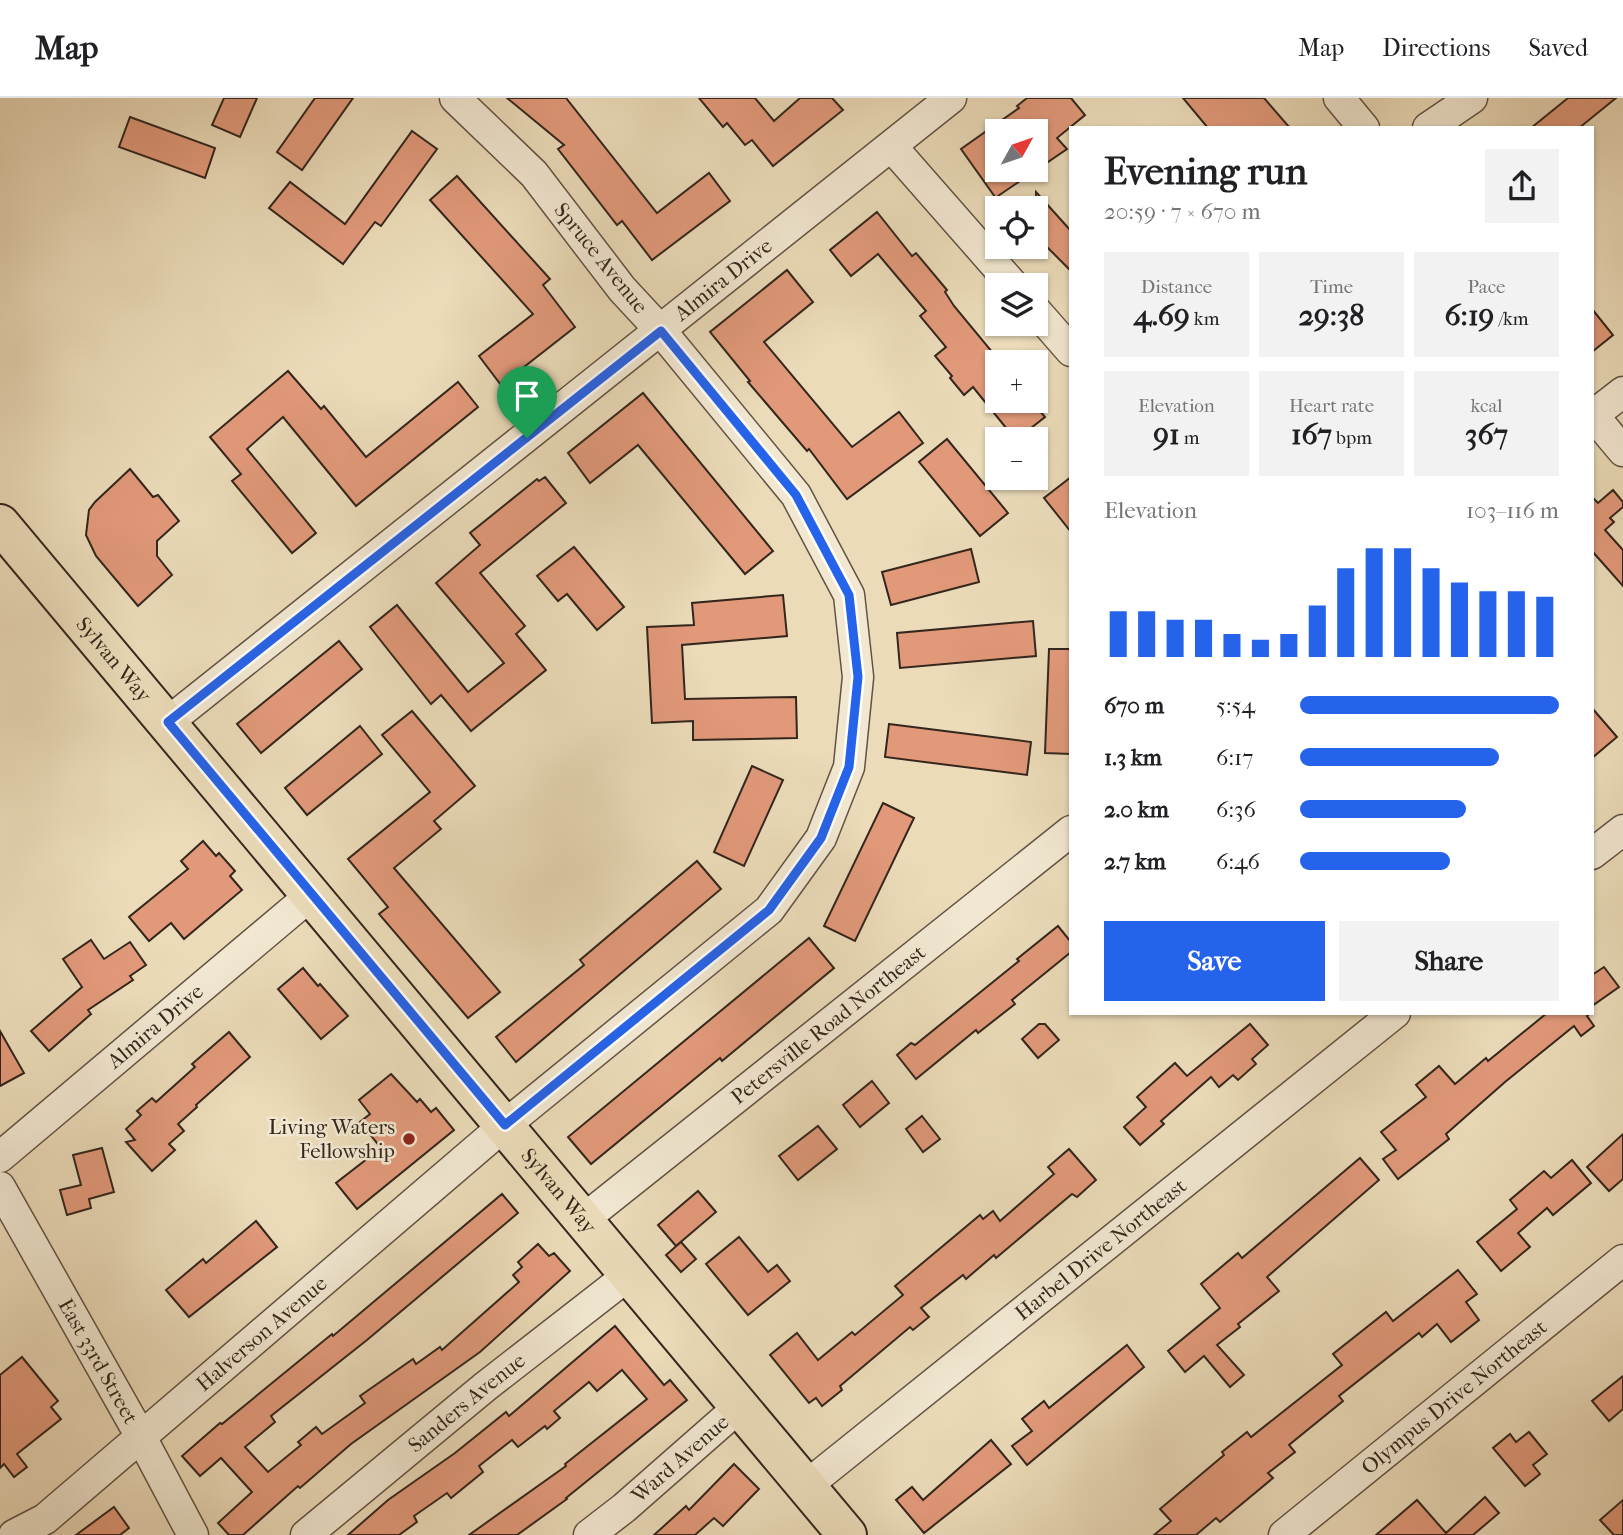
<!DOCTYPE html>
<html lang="en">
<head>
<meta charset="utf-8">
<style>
	body { margin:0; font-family:"IM FELL French Canon",serif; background:#f2f2f2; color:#202124; height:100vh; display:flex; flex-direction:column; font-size:26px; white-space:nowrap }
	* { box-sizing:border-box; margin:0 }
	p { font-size:23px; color:#757577 }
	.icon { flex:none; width:38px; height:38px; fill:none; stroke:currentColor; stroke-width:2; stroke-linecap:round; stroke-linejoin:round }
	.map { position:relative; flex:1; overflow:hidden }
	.details { position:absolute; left:1069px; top:28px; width:525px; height:889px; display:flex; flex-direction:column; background:#fff; border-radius:0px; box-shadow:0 2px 5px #0004 }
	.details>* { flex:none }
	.needle { width:46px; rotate:50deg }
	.buttons { position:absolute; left:985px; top:21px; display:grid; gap:14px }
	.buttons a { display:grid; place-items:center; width:63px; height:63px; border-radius:0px; background:#fff; box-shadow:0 2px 5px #0004; font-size:35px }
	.pin { position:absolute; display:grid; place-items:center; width:60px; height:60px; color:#fff; margin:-72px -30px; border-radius:50% 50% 50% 0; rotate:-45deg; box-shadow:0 0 7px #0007 }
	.pin .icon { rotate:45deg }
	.round { display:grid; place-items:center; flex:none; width:74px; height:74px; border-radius:0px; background:#f2f2f2 }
	.overview { display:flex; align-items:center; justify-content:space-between; height:119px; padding:0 35px }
	h1 { font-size:38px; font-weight:800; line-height:52px }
	.stats { display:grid; grid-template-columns:repeat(3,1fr); gap:10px; height:119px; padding:7px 35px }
	.stats div { display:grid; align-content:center; border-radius:0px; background:#f2f2f2; text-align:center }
	.stats b { font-size:30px; font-weight:800 }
	.stats small { font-size:19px; font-weight:400 }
	.stats p { font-size:19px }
	.chart { height:196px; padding:14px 35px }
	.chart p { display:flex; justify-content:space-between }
	.chart svg { width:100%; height:126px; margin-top:7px; stroke:#2563eb; stroke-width:6 }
	.button { display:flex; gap:14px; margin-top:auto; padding:14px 35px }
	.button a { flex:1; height:80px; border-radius:0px; background:#2563eb; color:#fff; font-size:28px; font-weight:800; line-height:80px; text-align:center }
	.button a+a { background:#f2f2f2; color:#202124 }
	ul { padding:0 35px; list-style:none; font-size:23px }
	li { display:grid; grid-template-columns:112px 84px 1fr; align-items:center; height:52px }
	li i { height:18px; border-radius:9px; background:#2563eb }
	header { display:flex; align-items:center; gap:42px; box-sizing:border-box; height:98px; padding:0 35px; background:#fff; border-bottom:2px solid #e0e0e0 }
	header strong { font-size:33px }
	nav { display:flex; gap:38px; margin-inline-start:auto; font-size:24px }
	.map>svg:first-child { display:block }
	.building { fill:#e1997a; stroke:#33261c; stroke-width:2; fill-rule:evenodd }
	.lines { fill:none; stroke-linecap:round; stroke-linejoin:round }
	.minor-casing { stroke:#615343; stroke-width:33 }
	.major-casing { stroke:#33261c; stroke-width:42 }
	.minor { stroke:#f2e8d2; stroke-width:30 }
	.major { stroke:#ebdbb9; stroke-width:38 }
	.route-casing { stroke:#fff; stroke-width:14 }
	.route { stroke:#2563eb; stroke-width:9 }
	.poi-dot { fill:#8f2418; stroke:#f2e8d2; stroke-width:2.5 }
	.labels { text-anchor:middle; stroke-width:5; stroke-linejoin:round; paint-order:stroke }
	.street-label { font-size:21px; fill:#33261c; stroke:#f2e8d2 }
	.poi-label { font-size:21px; fill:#33261c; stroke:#f2e8d2; text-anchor:end }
</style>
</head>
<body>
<header>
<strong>Map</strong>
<nav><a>Map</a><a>Directions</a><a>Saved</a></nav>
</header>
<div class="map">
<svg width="1623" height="1437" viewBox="0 0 1623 1437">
	<rect width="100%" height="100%" fill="#ebdbb9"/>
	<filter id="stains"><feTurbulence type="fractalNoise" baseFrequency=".00286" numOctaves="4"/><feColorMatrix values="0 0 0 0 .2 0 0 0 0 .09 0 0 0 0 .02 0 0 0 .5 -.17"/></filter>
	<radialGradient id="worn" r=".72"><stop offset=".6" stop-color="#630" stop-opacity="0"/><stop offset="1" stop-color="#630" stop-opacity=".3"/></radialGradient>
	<g class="building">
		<polygon points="224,0 257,0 240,39 212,27"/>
		<polygon points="315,0 353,0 302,72 277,54"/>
		<polygon points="507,0 566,0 657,115 709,75 730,103 652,162 622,123 617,127 558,51 564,47"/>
		<polygon points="699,0 755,0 774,23 800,0 832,0 843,12 773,68 752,42 745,47 727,25 723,29"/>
		<path d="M1027 0H1071L1085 17 1057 40 1067 51 998 98V103L961 51 1019 10 1017 8ZM998 33H1036V72H998Z"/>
		<polygon points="1183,0 1264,0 1290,30 1208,30"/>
		<polygon points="1568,0 1616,0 1579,30 1531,30"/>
		<polygon points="130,19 215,50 205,80 119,49"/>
		<polygon points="412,33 437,51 381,128 375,124 343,166 269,110 290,84 345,126"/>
		<polygon points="457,78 550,181 543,187 575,229 501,287 479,258 533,216 430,102"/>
		<polygon points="1036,94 1071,133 1071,173 1036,138"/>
		<polygon points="877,114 912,158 916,155 947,192 945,194 954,208 998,261 998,303 1032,303 1045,319 1017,341 1015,341 973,289 964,297 950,280 952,278 935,258 946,249 920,218 926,213 878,156 851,178 830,152"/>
		<polygon points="787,172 813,204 764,244 852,349 899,314 923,345 847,401 809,351 807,353 748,284 750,283 710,234"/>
		<polygon points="1592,211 1613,237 1592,254"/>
		<polygon points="288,273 321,311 324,308 366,359 458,284 478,309 356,408 283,319 247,351 316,435 292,455 232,383 241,376 210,339"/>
		<polygon points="643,295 773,453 745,476 638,347 590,385 568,355"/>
		<polygon points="947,341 1008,415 980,438 919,364"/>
		<polygon points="130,371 153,399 158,397 179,423 157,443 157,458 172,477 138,508 96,458 86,437 89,412 95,404"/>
		<polygon points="545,379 566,405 480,475 525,528 516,536 546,572 471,633 441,597 431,606 370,529 397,507 468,594 504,565 436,485 480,447 470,435 537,381 539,383"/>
		<polygon points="1071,379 1071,434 1044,400"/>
		<polygon points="1613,392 1623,404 1623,409 1610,420 1614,424 1605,432 1623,452 1623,488 1592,453 1592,399 1598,405"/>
		<polygon points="574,449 624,509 597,532 567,496 558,503 537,478"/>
		<polygon points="971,451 979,484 891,507 882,474"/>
		<polygon points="783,497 787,538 682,547 685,601 796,599 797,640 693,642 693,623 652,625 647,529 694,527 692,505"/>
		<polygon points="1033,523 1036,558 900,570 897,535"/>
		<polygon points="339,543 362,571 261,655 237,626"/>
		<polygon points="1049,551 1071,551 1071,656 1045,655"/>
		<polygon points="1592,610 1617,639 1592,660"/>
		<polygon points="412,613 475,688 434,723 441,731 394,770 500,894 468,920 379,816 388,809 348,761 430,694 382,637"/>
		<polygon points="889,626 1031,644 1027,677 885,659"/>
		<polygon points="360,628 382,656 307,717 285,690"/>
		<polygon points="752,668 783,682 744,768 714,754"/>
		<polygon points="883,705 914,720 855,843 824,828"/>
		<polygon points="203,743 216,758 219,755 235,773 230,778 242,792 184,841 171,825 149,843 129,819 188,771 181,763"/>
		<polygon points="697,763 721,791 516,964 496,939 584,867 580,862"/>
		<polygon points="1058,828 1071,844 1071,854 1012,902 1015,906 978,935 976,932 916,981 897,957 911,945 915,947 1019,863 1017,861"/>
		<polygon points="809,840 834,870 722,963 720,960 591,1066 568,1039"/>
		<polygon points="91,842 104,861 130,844 146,867 130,878 133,882 88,912 91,916 49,953 31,933 82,889 63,861"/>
		<polygon points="1604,869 1619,889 1592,908 1592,877"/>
		<polygon points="303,870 318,888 320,886 348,918 321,941 278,891"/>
		<polygon points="1547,915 1590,915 1587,918 1594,928 1581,938 1574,928 1505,984 1446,1036 1449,1041 1398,1081 1383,1061 1396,1052 1381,1034 1426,999 1416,987 1439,968 1455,986 1486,960 1488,963"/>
		<polygon points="1039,926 1045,926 1059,942 1038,960 1022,941"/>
		<polygon points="1250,926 1268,947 1252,961 1256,966 1238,982 1233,977 1219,989 1211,979 1161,1023 1164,1026 1140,1047 1124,1029 1146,1009 1137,999 1175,965 1187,978"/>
		<polygon points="0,933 24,975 0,988"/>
		<polygon points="229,934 250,959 196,1007 197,1009 178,1026 184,1033 169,1046 175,1052 152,1073 126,1044 135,1042 126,1031 141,1017 137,1013 152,1000 156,1004 195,969 192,966"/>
		<polygon points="391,976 417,1004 420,1001 431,1014 436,1010 454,1032 357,1111 336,1085 381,1050 360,1024 370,1016 359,1002"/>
		<polygon points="872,983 889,1005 860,1029 843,1007"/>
		<polygon points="922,1018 940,1041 923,1054 906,1031"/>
		<polygon points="818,1028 837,1051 798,1082 779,1058"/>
		<polygon points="1623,1036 1623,1081 1609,1093 1587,1069"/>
		<polygon points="102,1050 114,1094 89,1101 91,1110 67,1117 60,1092 81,1087 73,1057"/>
		<polygon points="1069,1051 1096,1082 1077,1099 1072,1096 996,1160 994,1157 966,1181 963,1177 921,1210 929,1219 913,1232 910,1229 840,1288 842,1292 822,1308 816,1300 809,1305 770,1257 797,1235 818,1262 852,1234 855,1237 903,1197 895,1188 980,1117 983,1121 993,1113 1000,1123 1054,1076 1048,1069"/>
		<polygon points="1360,1060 1379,1082 1267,1179 1279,1193 1238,1226 1240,1229 1217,1247 1244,1277 1230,1289 1204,1258 1185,1274 1168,1253 1220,1210 1201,1186 1238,1155 1242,1160"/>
		<polygon points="1572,1062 1591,1085 1553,1117 1547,1110 1518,1135 1530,1149 1501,1173 1477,1144 1517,1111 1510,1102 1544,1073 1551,1080"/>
		<polygon points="698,1093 716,1114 676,1148 658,1127"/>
		<polygon points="502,1096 518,1115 367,1242 271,1318 275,1324 245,1349 268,1374 301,1347 298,1344 316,1329 322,1336 365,1305 360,1298 413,1261 416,1266 440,1249 442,1252 519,1184 513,1177 522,1169 518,1164 538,1146 549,1158 554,1155 570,1173 480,1254 351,1346 300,1390 298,1388 243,1437 229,1437 218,1425 252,1394 221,1360 200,1378 182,1358 220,1325 222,1326 332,1236 333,1238"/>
		<polygon points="256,1123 277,1149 189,1219 166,1192 203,1161 206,1165"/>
		<polygon points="739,1139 768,1174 777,1167 790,1183 748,1217 706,1166"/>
		<polygon points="681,1144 696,1161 681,1174 666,1157"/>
		<polygon points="1458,1172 1477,1196 1466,1204 1479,1222 1451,1244 1437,1226 1422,1239 1419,1235 1339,1298 1343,1303 1289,1347 1295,1354 1268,1375 1273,1380 1220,1424 1216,1420 1196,1437 1154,1437 1171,1423 1160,1411 1224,1357 1222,1354 1247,1334 1251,1339 1342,1267 1333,1256 1386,1214 1393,1223"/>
		<polygon points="615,1228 664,1287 670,1282 687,1302 566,1400 567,1401 517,1437 469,1437 566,1368 565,1366 647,1301 622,1272 597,1293 589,1284 554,1313 560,1320 547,1331 545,1328 518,1349 512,1342 479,1368 483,1374 451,1400 447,1395 414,1418 417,1424 399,1437 348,1437 388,1402 455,1355 506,1314 509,1318"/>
		<polygon points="1127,1247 1144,1269 1027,1367 1012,1348 1032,1333 1022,1321 1044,1303 1049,1310"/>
		<polygon points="22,1259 58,1303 51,1309 61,1321 17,1356 27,1369 14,1379 4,1366 0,1370 0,1277"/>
		<polygon points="1623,1278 1623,1311 1609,1323 1592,1303"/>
		<polygon points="1529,1334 1547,1356 1533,1367 1540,1376 1525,1388 1493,1350 1510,1336 1516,1344"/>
		<polygon points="991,1342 1011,1366 924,1435 896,1402 912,1389 923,1402"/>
		<polygon points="734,1366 759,1391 723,1428 714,1420 695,1437 654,1437 686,1408 689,1412"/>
		<polygon points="1485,1399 1499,1415 1473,1437 1376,1437 1417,1402 1446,1435"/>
		<polygon points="1623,1402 1623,1437 1614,1437 1600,1422"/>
		<polygon points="114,1409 129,1430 120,1437 76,1437"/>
	</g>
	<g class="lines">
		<defs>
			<g id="minor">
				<polyline points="1339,0 1364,30"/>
				<polyline points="1428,30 1472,0"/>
				<polyline points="892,49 1013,187"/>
				<polyline points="1036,213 1071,253"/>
				<polyline points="1592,316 1623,353"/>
				<polyline points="1592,318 1623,294"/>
				<path id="s1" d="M168 624 951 0"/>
				<polyline points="1592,756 1623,732"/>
				<path id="s2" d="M0 1059 311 797"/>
				<path id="s3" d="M0 1089 141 1339 193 1437"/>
				<path id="s4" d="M584 1121 1071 733"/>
				<path id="s5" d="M806 1388 1395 915"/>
				<path id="s6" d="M14 1437 45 1421 505 1027 769 812 821 740 849 669 858 579 849 497 796 397 661 233 622 191 534 76 455 0"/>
				<path id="s7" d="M306 1437 486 1288 630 1176"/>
				<path id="s8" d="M589 1437 624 1410 739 1309"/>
				<path id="s9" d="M1284 1437 1623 1162"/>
			</g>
			<g id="major">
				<path id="s10" d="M0 426 847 1437"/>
			</g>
		</defs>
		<use href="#minor" class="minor-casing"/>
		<use href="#major" class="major-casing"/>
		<use href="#minor" class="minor"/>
		<use href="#major" class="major"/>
	</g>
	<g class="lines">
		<defs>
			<polygon id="route" points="661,233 796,397 849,497 858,579 849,669 821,740 769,812 505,1027 168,624"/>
		</defs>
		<use href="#route" class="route-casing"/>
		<use href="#route" class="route"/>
	</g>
	<circle class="poi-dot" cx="409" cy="1041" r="7"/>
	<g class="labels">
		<g class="street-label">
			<text transform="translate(601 160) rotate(51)" y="7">Spruce Avenue</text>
			<text dy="7" stroke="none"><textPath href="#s1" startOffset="710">Almira Drive</textPath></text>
			<text dy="7" stroke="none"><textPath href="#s10" startOffset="177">Sylvan Way</textPath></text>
			<text dy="7" stroke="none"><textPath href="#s4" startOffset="312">Petersville Road Northeast</textPath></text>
			<text dy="7" stroke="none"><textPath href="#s2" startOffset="203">Almira Drive</textPath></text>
			<text dy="7" stroke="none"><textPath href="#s10" startOffset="870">Sylvan Way</textPath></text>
			<text dy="7" stroke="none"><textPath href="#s5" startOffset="378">Harbel Drive Northeast</textPath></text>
			<text dy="7" stroke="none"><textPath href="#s6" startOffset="320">Halverson Avenue</textPath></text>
			<text dy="7" stroke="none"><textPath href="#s3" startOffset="200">East 33rd Street</textPath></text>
			<text dy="7" stroke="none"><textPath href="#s9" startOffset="219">Olympus Drive Northeast</textPath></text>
			<text dy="7" stroke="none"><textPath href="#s7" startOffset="208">Sanders Avenue</textPath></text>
			<text dy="7" stroke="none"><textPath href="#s8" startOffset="119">Ward Avenue</textPath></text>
		</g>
		<g class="poi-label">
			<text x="395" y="1036">Living Waters<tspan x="395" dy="24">Fellowship</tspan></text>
		</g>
	</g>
	<rect width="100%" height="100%" filter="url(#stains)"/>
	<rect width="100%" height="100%" fill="url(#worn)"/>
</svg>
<div class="buttons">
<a><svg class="needle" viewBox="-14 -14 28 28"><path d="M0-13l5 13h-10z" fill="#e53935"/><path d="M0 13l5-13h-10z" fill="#757577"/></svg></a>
<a><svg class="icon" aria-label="locate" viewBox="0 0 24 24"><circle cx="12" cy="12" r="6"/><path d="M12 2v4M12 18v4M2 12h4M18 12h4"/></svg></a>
<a><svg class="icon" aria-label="layers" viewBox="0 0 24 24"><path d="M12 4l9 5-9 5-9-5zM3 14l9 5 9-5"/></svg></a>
<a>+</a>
<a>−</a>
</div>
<div class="pin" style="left:527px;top:340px;background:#1e9e55"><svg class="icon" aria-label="arrive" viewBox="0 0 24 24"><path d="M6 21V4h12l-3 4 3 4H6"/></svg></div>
<section class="details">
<div class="overview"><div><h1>Evening run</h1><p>20:59 · 7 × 670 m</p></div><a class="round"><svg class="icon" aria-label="share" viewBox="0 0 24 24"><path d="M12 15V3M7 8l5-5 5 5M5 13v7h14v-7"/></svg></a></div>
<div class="stats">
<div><p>Distance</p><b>4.69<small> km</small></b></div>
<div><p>Time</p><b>29:38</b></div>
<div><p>Pace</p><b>6:19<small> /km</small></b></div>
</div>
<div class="stats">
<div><p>Elevation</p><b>91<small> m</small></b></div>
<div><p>Heart rate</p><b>167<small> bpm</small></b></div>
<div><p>kcal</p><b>367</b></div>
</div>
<div class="chart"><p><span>Elevation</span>103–116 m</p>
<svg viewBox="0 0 160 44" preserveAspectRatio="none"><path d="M5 44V28M15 44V28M25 44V31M35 44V31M45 44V36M55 44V38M65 44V36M75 44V26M85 44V13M95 44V6M105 44V6M115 44V13M125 44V18M135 44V21M145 44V21M155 44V23"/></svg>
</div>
<ul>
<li><b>670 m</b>5:54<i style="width:100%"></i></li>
<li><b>1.3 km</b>6:17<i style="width:77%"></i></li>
<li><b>2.0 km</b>6:36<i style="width:64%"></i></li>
<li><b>2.7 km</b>6:46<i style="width:58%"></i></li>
</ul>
<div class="button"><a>Save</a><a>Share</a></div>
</section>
</div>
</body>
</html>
